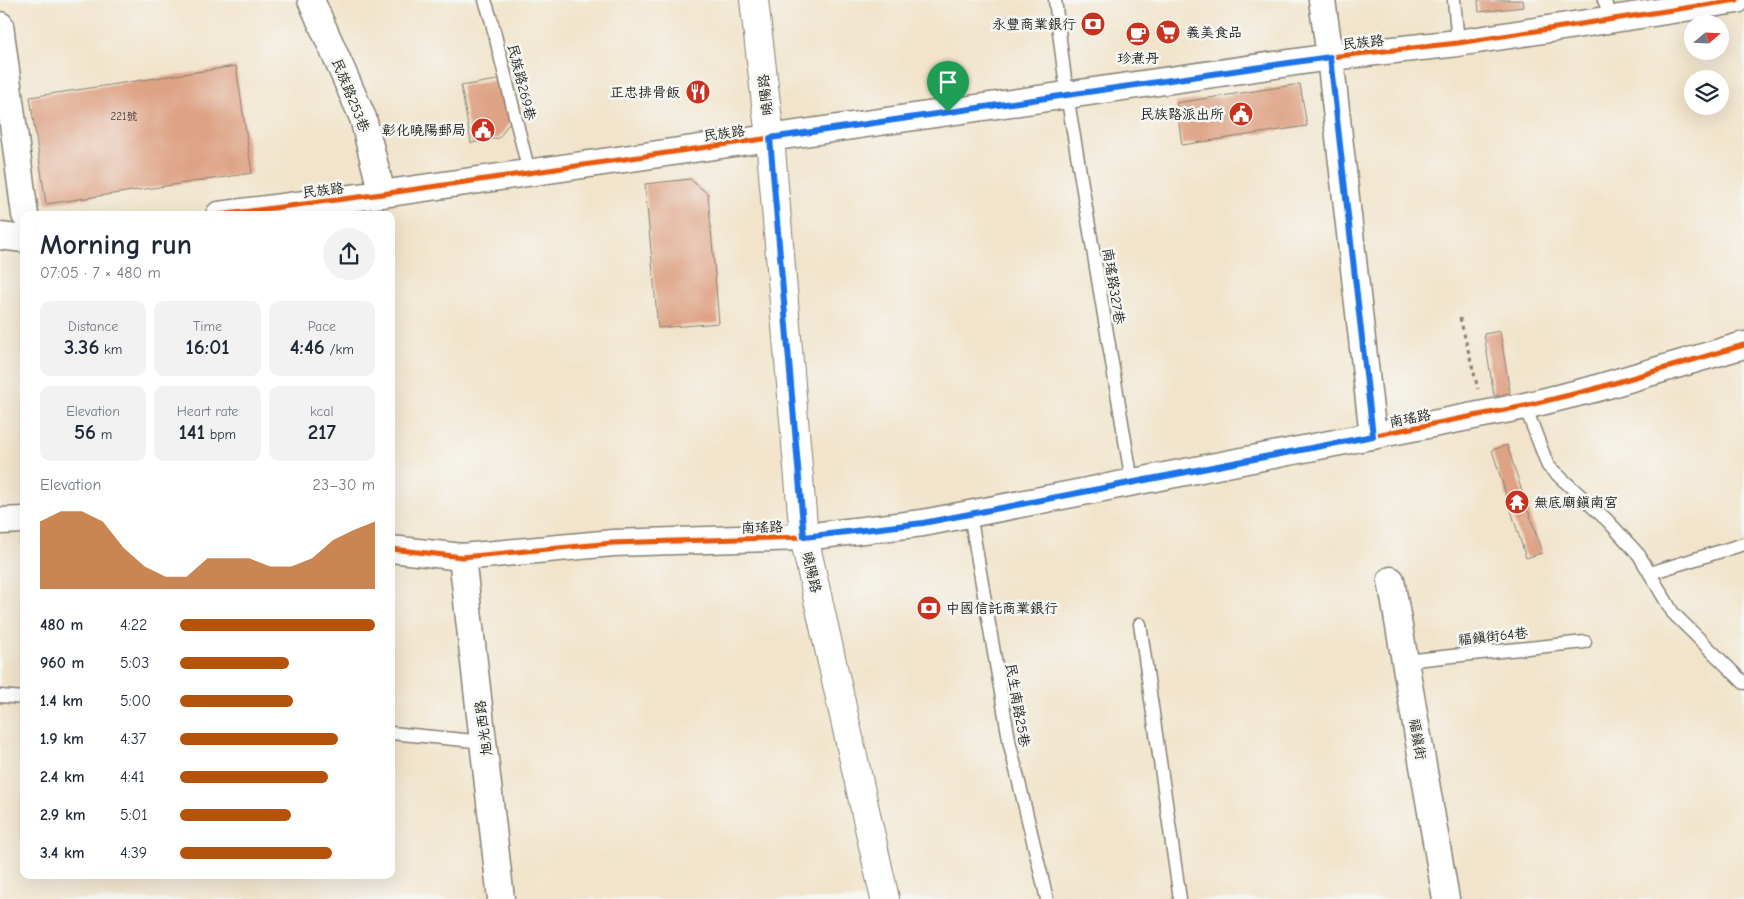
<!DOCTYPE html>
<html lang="en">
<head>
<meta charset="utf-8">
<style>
	body { margin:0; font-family:"Comic Neue","LXGW WenKai TC",sans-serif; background:#f2f2f3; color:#1f2937; height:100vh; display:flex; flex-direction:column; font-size:19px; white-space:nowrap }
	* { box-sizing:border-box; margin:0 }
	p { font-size:16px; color:#747a83 }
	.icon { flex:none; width:28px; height:28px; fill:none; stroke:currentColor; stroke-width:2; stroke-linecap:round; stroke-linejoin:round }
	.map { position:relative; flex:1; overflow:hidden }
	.sheet { position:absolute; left:20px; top:211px; width:375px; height:668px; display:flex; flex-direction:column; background:#fff; border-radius:10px; box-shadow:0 5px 20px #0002 }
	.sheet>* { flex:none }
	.needle { width:32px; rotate:71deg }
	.buttons { position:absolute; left:1684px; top:15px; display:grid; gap:10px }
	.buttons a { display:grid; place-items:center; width:45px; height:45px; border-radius:50%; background:#fff; box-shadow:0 5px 20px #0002; font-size:25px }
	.pin { position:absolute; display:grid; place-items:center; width:42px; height:42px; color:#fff; margin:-51px -21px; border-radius:50% 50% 50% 0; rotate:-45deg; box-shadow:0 0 5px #0007 }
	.pin .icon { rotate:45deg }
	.round { display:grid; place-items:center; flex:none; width:52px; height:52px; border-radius:26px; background:#f2f2f3 }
	.overview { display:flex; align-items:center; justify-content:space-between; height:85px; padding:0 20px }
	h1 { font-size:28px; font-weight:700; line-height:38px }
	.metrics { display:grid; grid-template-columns:repeat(3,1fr); gap:8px; height:85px; padding:5px 20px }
	.metrics div { display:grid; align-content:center; border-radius:10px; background:#f2f2f3; text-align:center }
	.metrics b { font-size:21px; font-weight:700 }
	.metrics small { font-size:14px; font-weight:400 }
	.metrics p { font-size:14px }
	.chart { height:140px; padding:10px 20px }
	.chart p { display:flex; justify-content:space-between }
	.chart svg { width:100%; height:90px; margin-top:5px; fill:#b45309; opacity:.7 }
	ul { padding:0 20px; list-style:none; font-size:16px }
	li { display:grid; grid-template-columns:80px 60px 1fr; align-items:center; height:38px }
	li i { height:12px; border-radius:6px; background:#b45309 }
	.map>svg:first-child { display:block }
	.building { fill:#dea284 }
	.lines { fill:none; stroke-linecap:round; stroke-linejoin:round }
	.service-casing { stroke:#868074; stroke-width:15 }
	.minor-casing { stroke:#868074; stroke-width:29 }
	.tertiary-casing { stroke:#868074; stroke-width:30 }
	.path { stroke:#868074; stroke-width:3; stroke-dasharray:4 4; stroke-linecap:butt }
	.service { stroke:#fff; stroke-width:12 }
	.minor { stroke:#fff; stroke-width:26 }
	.tertiary { stroke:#fff; stroke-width:28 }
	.cycleway-casing { stroke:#f6f6f2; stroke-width:8 }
	.cycleway { stroke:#e8590c; stroke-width:5 }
	.route-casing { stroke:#fff; stroke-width:10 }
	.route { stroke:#1a73e8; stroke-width:6 }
	.labels { text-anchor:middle; stroke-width:5; stroke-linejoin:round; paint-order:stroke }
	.number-label { font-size:11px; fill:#4c3e36 }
	.poi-label { font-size:14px; fill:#1c1c1c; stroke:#f6f6f2; text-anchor:end }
	.street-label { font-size:14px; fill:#1c1c1c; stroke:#f6f6f2 }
</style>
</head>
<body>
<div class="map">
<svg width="1744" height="899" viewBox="0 0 1744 899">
	<rect width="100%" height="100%" fill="#f6f6f2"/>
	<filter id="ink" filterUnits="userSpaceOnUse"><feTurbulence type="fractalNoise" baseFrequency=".02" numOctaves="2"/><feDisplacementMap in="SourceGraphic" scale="10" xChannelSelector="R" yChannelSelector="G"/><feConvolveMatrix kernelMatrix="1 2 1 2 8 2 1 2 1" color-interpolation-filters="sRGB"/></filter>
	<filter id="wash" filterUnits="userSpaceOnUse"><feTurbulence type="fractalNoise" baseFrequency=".0096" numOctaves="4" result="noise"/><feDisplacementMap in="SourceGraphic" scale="20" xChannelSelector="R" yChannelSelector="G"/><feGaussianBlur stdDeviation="1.12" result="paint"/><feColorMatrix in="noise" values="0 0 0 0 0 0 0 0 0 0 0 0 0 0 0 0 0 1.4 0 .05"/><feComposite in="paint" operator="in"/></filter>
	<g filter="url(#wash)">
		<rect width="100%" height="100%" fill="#f1e4cb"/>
		<g id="blocks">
			<g class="building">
				<polygon points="1478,0 1523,0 1524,7 1479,12"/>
				<polygon points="236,66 252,173 46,204 30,97"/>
				<polygon points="503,79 511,120 499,138 471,143 461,86"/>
				<polygon points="1300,84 1307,126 1182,145 1176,103"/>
				<polygon points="690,179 708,194 719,323 658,328 645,184"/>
				<polygon points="1500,331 1510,393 1494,396 1484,334"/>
				<polygon points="1507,445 1542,553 1526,558 1492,450"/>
			</g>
		</g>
	</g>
	<g filter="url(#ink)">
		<use href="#blocks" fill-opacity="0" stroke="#868074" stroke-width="1"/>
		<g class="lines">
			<defs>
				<g id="service">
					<polyline points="485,0 491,19 529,172"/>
					<polyline points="1055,0 1067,95 1132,482"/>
					<polyline points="1454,0 1458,43"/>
					<polyline points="1604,0 1612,19"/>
					<polyline points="1525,406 1548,466 1608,521 1639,555 1673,613 1744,683"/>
					<polyline points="970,514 1010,745 1047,899"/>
					<polyline points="1650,573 1744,544"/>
					<polyline points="1140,624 1180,899"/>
					<polyline points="1405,661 1585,642"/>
					<polyline points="0,696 24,698"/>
					<polyline points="391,733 485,742"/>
				</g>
				<g id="minor">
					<polyline points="311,0 363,118 382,194"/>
					<polyline points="1322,0 1330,57 1373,436"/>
					<polyline points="0,25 25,215"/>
					<polyline points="219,215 382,194 1330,57 1458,43 1737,0"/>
					<polyline points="0,236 24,239"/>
					<polyline points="0,521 24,520"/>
					<polyline points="391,549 462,557 613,543 804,537 923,523 1525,406 1594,389 1744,345"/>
					<polyline points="462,557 501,899"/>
					<polyline points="1391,580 1446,899"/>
				</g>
				<polyline id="tertiary" points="754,0 770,138 804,537 885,899"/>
			</defs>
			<use href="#service" class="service-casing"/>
			<use href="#minor" class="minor-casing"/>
			<use href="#tertiary" class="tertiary-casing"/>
			<polyline class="path" points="1460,318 1478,389"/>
			<use href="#service" class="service"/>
			<use href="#minor" class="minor"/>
			<use href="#tertiary" class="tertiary"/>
			<defs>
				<g id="cycleway">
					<polyline points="219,215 382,194 1330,57 1458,43 1737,0"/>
					<polyline points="391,549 462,557 613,543 804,537 923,523 1525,406 1594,389 1744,345"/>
				</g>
			</defs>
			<use href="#cycleway" class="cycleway-casing"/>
			<use href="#cycleway" class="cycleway"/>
		</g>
	</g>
	<g class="lines" filter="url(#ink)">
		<defs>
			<polygon id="route" points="1330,57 1373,436 923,523 804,537 770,138"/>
		</defs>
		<use href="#route" class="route-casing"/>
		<use href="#route" class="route"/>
	</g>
	<defs>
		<symbol id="bank-disc" viewBox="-11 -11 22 22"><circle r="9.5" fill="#c8321e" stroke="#f6f6f2"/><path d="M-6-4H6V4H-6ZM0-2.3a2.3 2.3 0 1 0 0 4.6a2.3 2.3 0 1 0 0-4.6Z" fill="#fff"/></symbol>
		<symbol id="supermarket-disc" viewBox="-11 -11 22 22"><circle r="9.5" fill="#c8321e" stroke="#f6f6f2"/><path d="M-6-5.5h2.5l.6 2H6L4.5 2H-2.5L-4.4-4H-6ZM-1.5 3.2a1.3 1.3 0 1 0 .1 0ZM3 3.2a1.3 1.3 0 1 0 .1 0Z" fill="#fff"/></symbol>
		<symbol id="cafe-disc" viewBox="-11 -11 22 22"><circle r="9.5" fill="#c8321e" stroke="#f6f6f2"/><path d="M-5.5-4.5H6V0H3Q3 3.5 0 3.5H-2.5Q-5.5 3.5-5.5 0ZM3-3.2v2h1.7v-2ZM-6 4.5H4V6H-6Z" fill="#fff"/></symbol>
		<symbol id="restaurant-disc" viewBox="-11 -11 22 22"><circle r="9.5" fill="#c8321e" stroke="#f6f6f2"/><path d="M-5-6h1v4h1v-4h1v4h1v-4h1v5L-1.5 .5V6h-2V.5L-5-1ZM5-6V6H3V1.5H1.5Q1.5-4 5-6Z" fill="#fff"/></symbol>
		<symbol id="civic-disc" viewBox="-11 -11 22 22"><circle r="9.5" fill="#c8321e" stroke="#f6f6f2"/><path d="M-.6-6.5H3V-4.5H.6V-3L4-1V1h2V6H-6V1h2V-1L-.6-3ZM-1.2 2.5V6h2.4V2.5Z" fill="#fff"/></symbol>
		<symbol id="temple-disc" viewBox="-11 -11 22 22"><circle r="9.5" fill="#c8321e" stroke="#f6f6f2"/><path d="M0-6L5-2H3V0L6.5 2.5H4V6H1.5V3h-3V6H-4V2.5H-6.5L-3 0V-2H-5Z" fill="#fff"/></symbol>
	</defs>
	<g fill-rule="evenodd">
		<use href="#bank-disc" x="1079" y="10" width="28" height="28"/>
		<use href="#supermarket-disc" x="1154" y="18" width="28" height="28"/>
		<use href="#cafe-disc" x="1124" y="20" width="28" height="28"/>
		<use href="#restaurant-disc" x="684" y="78" width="28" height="28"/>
		<use href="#civic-disc" x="1227" y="100" width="28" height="28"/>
		<use href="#civic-disc" x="469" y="116" width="28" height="28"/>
		<use href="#temple-disc" x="1503" y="488" width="28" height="28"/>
		<use href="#bank-disc" x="915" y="594" width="28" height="28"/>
	</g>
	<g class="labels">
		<g class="number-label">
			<text x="124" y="120">221號</text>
		</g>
		<g class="poi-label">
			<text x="1076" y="29">永豐商業銀行</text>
			<text x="1186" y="37" text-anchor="start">義美食品</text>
			<text x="1138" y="63" text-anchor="middle">珍煮丹</text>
			<text x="680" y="97">正忠排骨飯</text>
			<text x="1224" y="119">民族路派出所</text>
			<text x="466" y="135">彰化曉陽郵局</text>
			<text x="1534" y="507" text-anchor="start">無底廟鎮南宮</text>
			<text x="946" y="613" text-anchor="start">中國信託商業銀行</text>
		</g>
		<g class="street-label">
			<text transform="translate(1363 42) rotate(-6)" y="5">民族路</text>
			<text transform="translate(522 82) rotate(76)" y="5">民族路269巷</text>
			<text transform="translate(351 95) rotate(68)" y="5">民族路253巷</text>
			<text transform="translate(765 95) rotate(-96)" y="5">曉陽路</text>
			<text transform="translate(724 133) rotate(-8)" y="5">民族路</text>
			<text transform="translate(323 190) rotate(-7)" y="5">民族路</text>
			<text transform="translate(1114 286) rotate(81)" y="5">南瑤路327巷</text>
			<text transform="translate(1410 418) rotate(-11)" y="5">南瑤路</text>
			<text transform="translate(762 527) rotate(-2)" y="5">南瑤路</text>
			<text transform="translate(812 572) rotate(77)" y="5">曉陽路</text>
			<text transform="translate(1493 636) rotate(-6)" y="5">福鎮街64巷</text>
			<text transform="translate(1018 705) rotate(80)" y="5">民生南路25巷</text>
			<text transform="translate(483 728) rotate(-97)" y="5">旭光西路</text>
			<text transform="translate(1418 739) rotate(80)" y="5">福鎮街</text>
		</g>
	</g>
</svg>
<div class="buttons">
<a><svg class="needle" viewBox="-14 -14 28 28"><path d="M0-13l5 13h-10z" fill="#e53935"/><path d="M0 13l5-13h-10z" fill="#747a83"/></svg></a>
<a><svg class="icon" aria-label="layers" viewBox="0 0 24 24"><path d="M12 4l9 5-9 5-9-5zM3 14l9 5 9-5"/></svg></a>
</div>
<div class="pin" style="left:948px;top:112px;background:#1e9e55"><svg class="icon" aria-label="arrive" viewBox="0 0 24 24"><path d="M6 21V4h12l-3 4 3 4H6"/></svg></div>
<section class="sheet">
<div class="overview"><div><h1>Morning run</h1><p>07:05 · 7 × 480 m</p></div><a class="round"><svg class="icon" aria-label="share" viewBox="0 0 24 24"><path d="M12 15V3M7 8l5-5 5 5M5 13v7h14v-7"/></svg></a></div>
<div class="metrics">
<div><p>Distance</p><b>3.36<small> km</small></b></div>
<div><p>Time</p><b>16:01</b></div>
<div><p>Pace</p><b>4:46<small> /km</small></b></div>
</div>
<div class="metrics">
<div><p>Elevation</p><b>56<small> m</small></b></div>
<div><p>Heart rate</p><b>141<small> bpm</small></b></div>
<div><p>kcal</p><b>217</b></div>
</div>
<div class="chart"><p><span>Elevation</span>23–30 m</p>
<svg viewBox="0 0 160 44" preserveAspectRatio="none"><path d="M0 44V11L10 6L20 6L30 11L40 24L50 33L60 38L70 38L80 29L90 29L100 29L110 33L120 33L130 29L140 20L150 15L160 11V44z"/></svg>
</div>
<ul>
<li><b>480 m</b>4:22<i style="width:100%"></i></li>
<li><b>960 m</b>5:03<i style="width:56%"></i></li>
<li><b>1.4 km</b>5:00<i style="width:58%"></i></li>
<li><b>1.9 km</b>4:37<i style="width:81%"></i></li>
<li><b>2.4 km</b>4:41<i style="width:76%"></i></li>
<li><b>2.9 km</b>5:01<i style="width:57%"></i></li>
<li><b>3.4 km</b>4:39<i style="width:78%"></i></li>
</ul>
</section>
</div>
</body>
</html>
